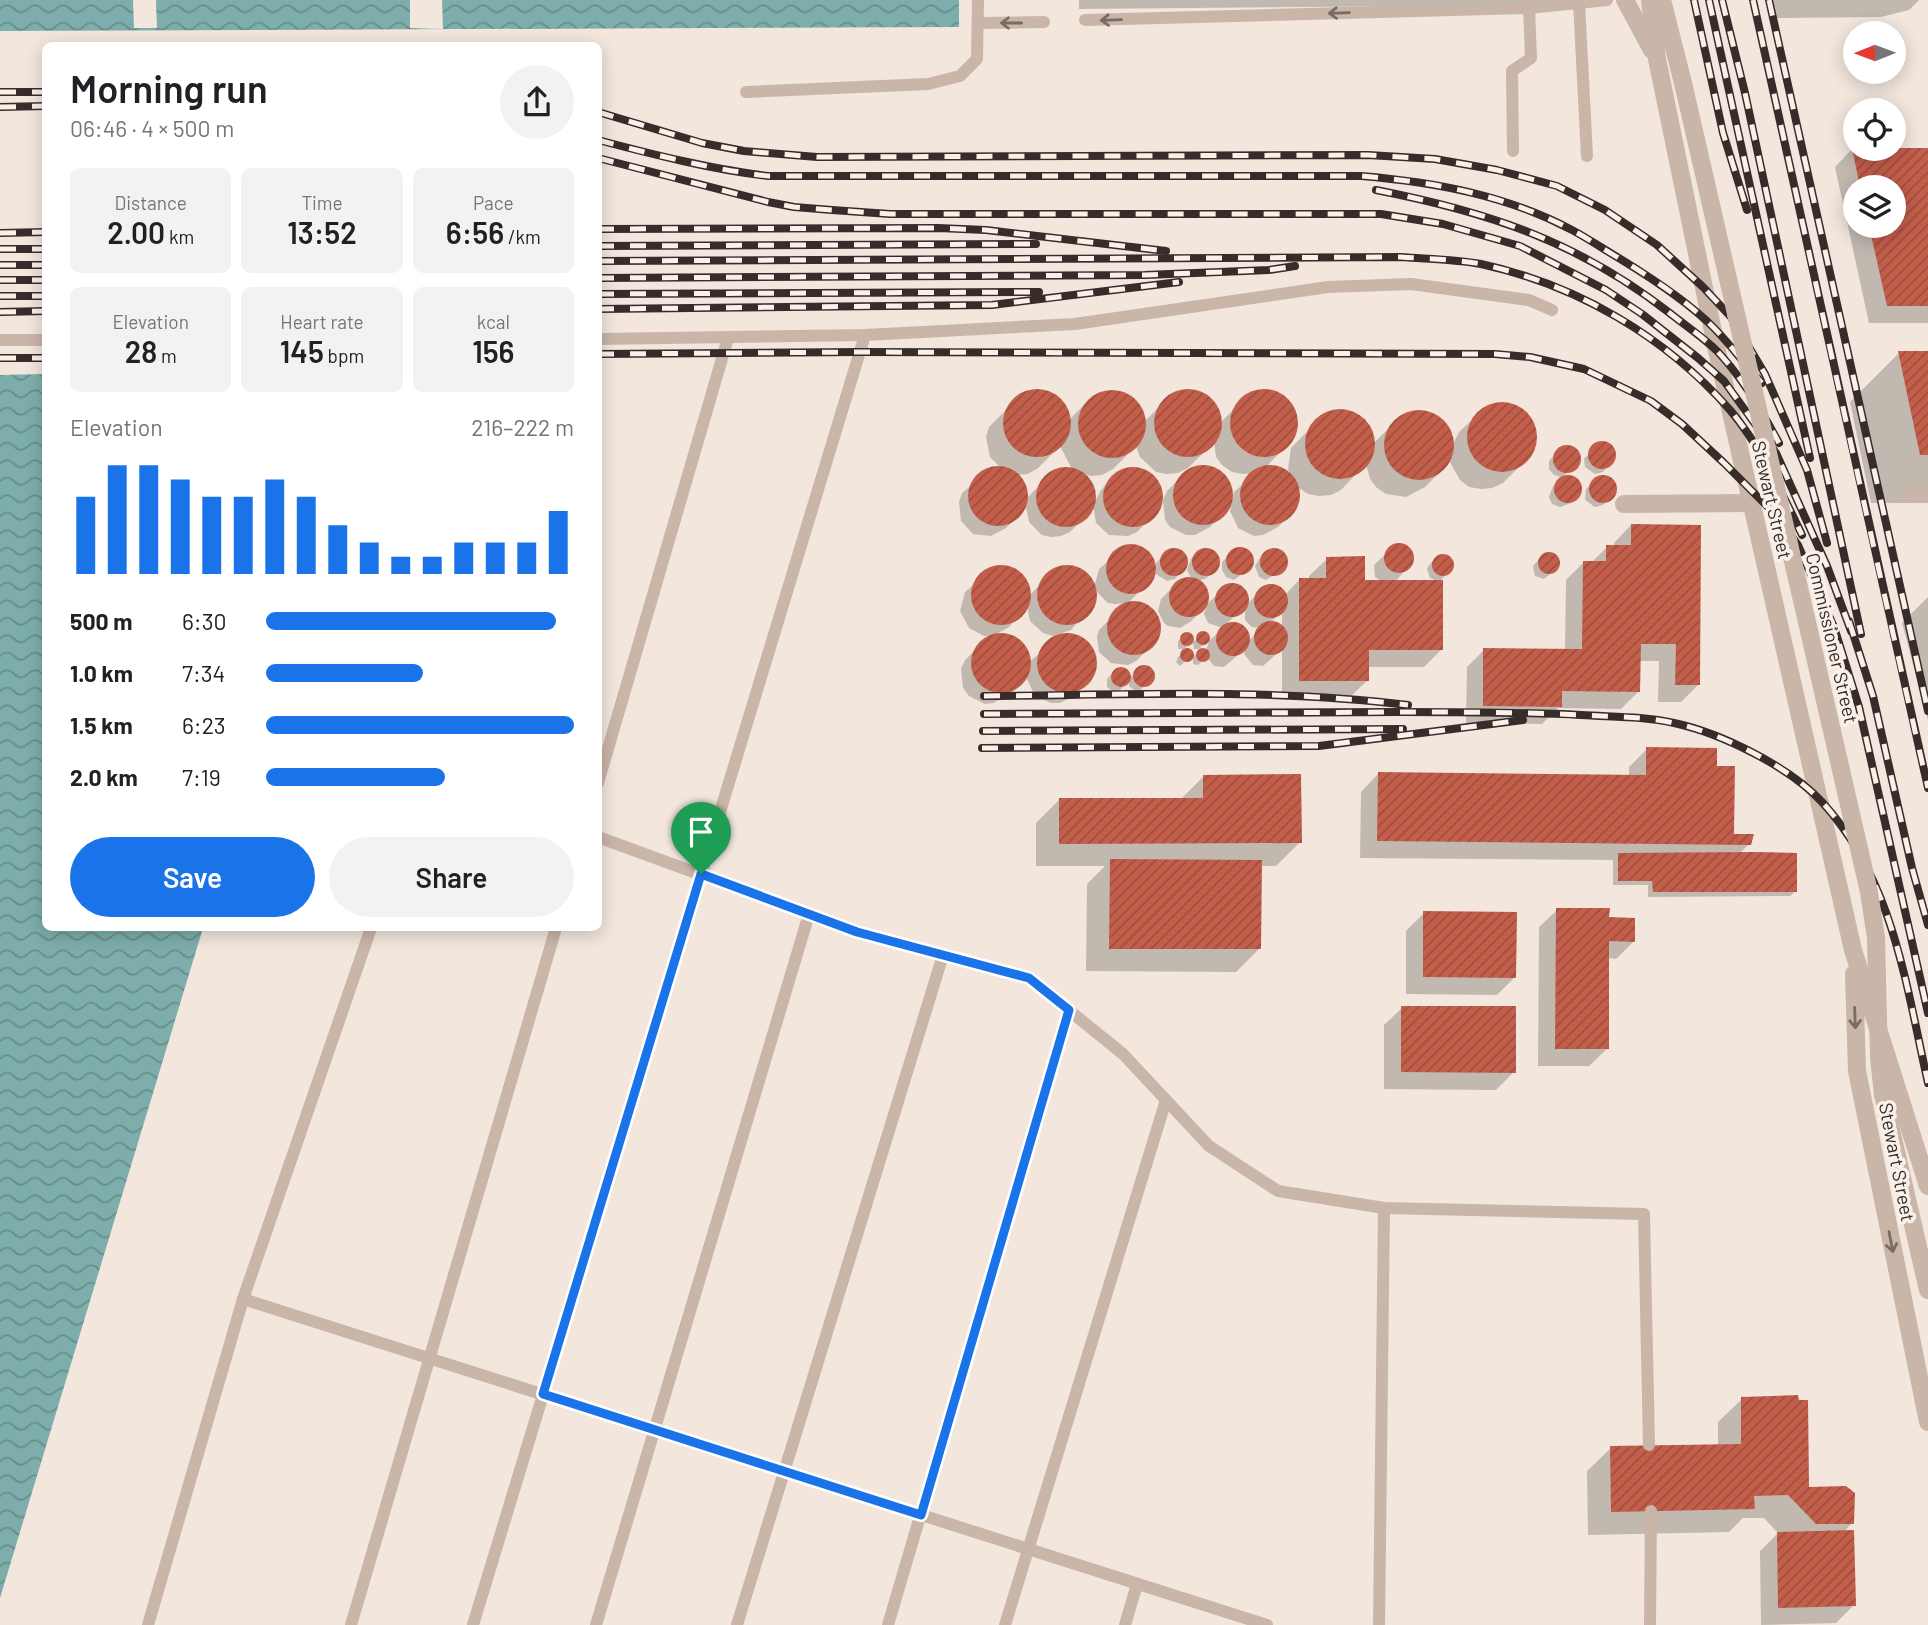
<!DOCTYPE html>
<html lang="en">
<head>
<meta charset="utf-8">
<style>
	body { margin:0; font-family:Barlow,sans-serif; background:#f2f2f2; color:#202124; height:100vh; display:flex; flex-direction:column; font-size:26px; white-space:nowrap }
	* { box-sizing:border-box; margin:0 }
	p { font-size:23px; color:#757577 }
	.icon { flex:none; width:38px; height:38px; fill:none; stroke:currentColor; stroke-width:2; stroke-linecap:round; stroke-linejoin:round }
	.map { position:relative; flex:1; overflow:hidden }
	.side { position:absolute; left:42px; top:42px; width:560px; height:889px; display:flex; flex-direction:column; background:#fff; border-radius:10px; box-shadow:0 4px 18px #0003 }
	.side>* { flex:none }
	.needle { width:46px; rotate:269deg }
	.fabs { position:absolute; left:1843px; top:21px; display:grid; gap:14px }
	.fabs a { display:grid; place-items:center; width:63px; height:63px; border-radius:50%; background:#fff; box-shadow:0 4px 18px #0003; font-size:35px }
	.pin { position:absolute; display:grid; place-items:center; width:60px; height:60px; color:#fff; margin:-72px -30px; border-radius:50% 50% 50% 0; rotate:-45deg; box-shadow:0 0 7px #0007 }
	.pin .icon { rotate:45deg }
	.round { display:grid; place-items:center; flex:none; width:74px; height:74px; border-radius:37px; background:#f2f2f2 }
	.summary { display:flex; align-items:center; justify-content:space-between; height:119px; padding:0 28px }
	h1 { font-size:38px; font-weight:600; line-height:52px }
	.stats { display:grid; grid-template-columns:repeat(3,1fr); gap:10px; height:119px; padding:7px 28px }
	.stats div { display:grid; align-content:center; border-radius:10px; background:#f2f2f2; text-align:center }
	.stats b { font-size:30px; font-weight:600 }
	.stats small { font-size:19px; font-weight:400 }
	.stats p { font-size:19px }
	.chart { height:196px; padding:14px 28px }
	.chart p { display:flex; justify-content:space-between }
	.chart svg { width:100%; height:126px; margin-top:7px; stroke:#1a73e8; stroke-width:6 }
	.cta { display:flex; gap:14px; margin-top:auto; padding:14px 28px }
	.cta a { flex:1; height:80px; border-radius:42px; background:#1a73e8; color:#fff; font-size:28px; font-weight:600; line-height:80px; text-align:center }
	.cta a+a { background:#f2f2f2; color:#202124 }
	ul { padding:0 28px; list-style:none; font-size:23px }
	li { display:grid; grid-template-columns:112px 84px 1fr; align-items:center; height:52px }
	li i { height:18px; border-radius:9px; background:#1a73e8 }
	.map>svg:first-child { display:block }
	.water { fill:url(#water-waves) }
	.pier { fill:#f2e6dd }
	.shadow { fill:#0003; fill-rule:evenodd }
	.building { fill:url(#building-hatch) }
	.lines { fill:none; stroke-linecap:round; stroke-linejoin:round }
	.service { stroke:#cab5a9; stroke-width:12 }
	.minor { stroke:#cab5a9; stroke-width:18 }
	.rail-casing { stroke:#372c29; stroke-width:8 }
	.rail { stroke:#f9f1e9; stroke-width:5; stroke-dasharray:16; stroke-linecap:butt }
	.minor-bridge { stroke:#cab5a9; stroke-width:18 }
	.oneway { stroke:#796a63 }
	.route-casing { stroke:#fff; stroke-width:14 }
	.route { stroke:#1a73e8; stroke-width:9 }
	.labels { text-anchor:middle; stroke-width:7; stroke-linejoin:round; paint-order:stroke }
	.street-label { font-size:19px; fill:#372c29; stroke:#f9f1e9 }
</style>
</head>
<body>
<div class="map">
<svg width="1928" height="1625" viewBox="0 0 1928 1625">
	<defs>
		<pattern id="water-waves" width="16" height="10" patternUnits="userSpaceOnUse" patternTransform="scale(1.75)"><rect width="16" height="10" fill="#7daeac"/><path d="M0 5q4-4 8 0t8 0" fill="none" stroke="#678e8c"/></pattern>
		<pattern id="building-hatch" width="6" height="6" patternUnits="userSpaceOnUse" patternTransform="scale(1.75)"><rect width="6" height="6" fill="#c35e4a"/><path d="M-1 1l2-2M0 6l6-6M5 7l2-2" fill="none" stroke="#9f4e3e"/></pattern>
	</defs>
	<rect width="100%" height="100%" fill="#f2e6dd"/>
	<g class="water">
		<polygon points="0,0 959,0 959,27 0,31"/>
		<polygon points="45,374 46,928 203,928 0,1598 0,375"/>
	</g>
	<g class="pier">
		<polygon points="133,0 156,0 157,28 134,28"/>
		<polygon points="410,0 442,0 443,29 410,28"/>
	</g>
	<g class="shadow">
		<polygon points="1079,0 1548,0 1543,5 1079,9"/>
		<polygon points="1771,0 1919,0 1909,10 1881,17 1775,18"/>
		<path d="M1852 149H1928V323H1869L1835 167ZM1855 187H1894V226H1855Z"/>
		<polygon points="1899,353 1928,353 1928,503 1871,503 1850,402"/>
		<path d="M1192 390 1211 399 1217 408 1221 422 1249 394 1258 390 1278 393 1294 409 1297 419 1296 431 1291 441 1265 468 1282 469 1291 476 1288 469 1291 448 1324 414 1345 411 1363 420 1370 429 1374 443 1399 418 1410 413 1421 412 1433 415 1443 421 1454 442 1459 432 1486 407 1506 404 1517 407 1525 413 1532 422 1535 434 1534 445 1529 456 1521 465 1503 483 1492 488 1481 489 1469 487 1460 480 1448 459 1443 469 1425 487 1406 497 1386 494 1377 488 1370 479 1366 464 1341 490 1331 495 1319 496 1308 494 1298 487V499L1290 515 1278 527 1263 535 1254 536 1238 528 1230 511 1234 492 1256 473 1243 474 1232 472 1222 465 1216 457 1214 442 1188 468 1178 473 1167 474 1156 472 1140 457 1136 446 1113 469 1102 475 1091 476 1080 473 1091 485 1093 505 1101 490 1113 477 1128 469 1145 472 1159 484 1160 503 1149 520 1137 532 1128 536 1109 535 1096 523 1093 504 1089 512 1082 520 1070 532 1061 536 1051 537 1042 535 1029 522 1025 502 1018 516 1006 528 991 536 973 534 961 521 959 502 962 493 991 469 1003 470 990 457 986 437 989 427 1022 394 1042 391 1052 394 1060 399 1067 409 1070 419 1088 401 1107 392 1117 391 1135 400 1142 409 1145 421 1172 394ZM1060 446 1072 469 1053 472 1026 499V491L1017 475 1028 474 1038 468Z"/>
		<polygon points="1597,444 1605,444 1613,451 1614,459 1603,472 1595,474 1585,467 1584,459"/>
		<polygon points="1572,448 1579,457 1578,465 1563,476 1576,481 1580,488 1577,497 1571,503 1560,507 1552,504 1549,497 1553,486 1565,478 1554,475 1549,469 1549,461 1560,449"/>
		<polygon points="1205,467 1222,474 1230,490 1230,498 1222,514 1210,527 1195,535 1186,535 1170,527 1165,520 1163,500 1167,491 1179,479 1195,468"/>
		<polygon points="1597,478 1609,478 1614,484 1614,492 1603,505 1595,507 1585,500 1586,489"/>
		<polygon points="1631,525 1698,685 1681,702 1658,702 1659,661 1639,661 1639,691 1621,709 1558,708 1542,724 1466,723 1467,667 1484,650 1565,650 1566,580 1583,563 1591,563 1607,547 1614,547 1614,543"/>
		<path d="M1401 545 1411 553 1412 562 1395 582 1437 581 1430 578 1427 569 1430 564 1436 558 1445 556 1452 561V568L1441 580 1442 649 1424 667H1368V680L1350 697 1282 698V649L1263 666 1253 665 1244 654 1245 649 1224 667 1214 666 1207 657 1198 665 1193 664V657L1199 651H1206L1209 641 1223 628 1208 623 1204 614 1206 607 1190 622 1180 628 1168 626 1164 623 1158 611 1161 599 1173 587 1184 579 1192 580 1187 570 1191 559 1196 553 1208 549 1214 553 1218 565 1207 578 1198 581 1208 594V603L1227 586H1238L1247 598 1245 606 1264 587H1278L1285 595 1299 580H1309V576L1327 559 1363 582H1382L1375 577 1374 565 1393 547ZM1245 607V620L1252 627 1263 628 1246 643 1248 638 1243 629 1227 623ZM1282 611V628L1269 624Z"/>
		<polygon points="1125,547 1140,548 1151,558 1154,573 1152,579 1128,603 1145,606 1156,617 1158,634 1148,649 1136,661 1128,665 1111,663 1099,652 1097,637 1099,630 1126,603 1115,604 1108,603 1097,592 1095,584 1099,569"/>
		<polygon points="1234,550 1246,550 1253,560 1250,568 1234,580 1226,577 1222,570 1222,562"/>
		<polygon points="1271,550 1282,553 1286,560 1284,569 1266,580 1259,577 1255,566 1259,559"/>
		<polygon points="1168,551 1179,551 1185,557 1186,565 1175,579 1167,581 1156,574 1156,563"/>
		<polygon points="1550,554 1555,556 1558,565 1555,570 1544,579 1535,576 1533,566 1543,555"/>
		<polygon points="1003,567 1020,575 1029,590 1028,597 1054,570 1071,567 1079,570 1092,583 1094,602 1071,630 1053,636 1043,633 1030,621 1027,606 1009,627 993,636 984,636 969,628 960,611 965,592 993,568"/>
		<polygon points="1928,597 1928,720 1902,623"/>
		<polygon points="1187,634 1192,639 1190,643 1184,649 1178,649 1178,641"/>
		<polygon points="1202,634 1208,637 1205,643 1199,649 1194,649 1193,642"/>
		<polygon points="1003,635 1020,643 1028,663 1060,636 1079,637 1087,642 1095,658 1095,667 1087,682 1075,695 1060,703 1051,703 1035,696 1025,675 1021,683 1009,695 993,703 985,704 969,696 963,688 961,669 965,660 977,648 993,636"/>
		<polygon points="1187,650 1191,656 1180,666 1176,662 1178,657"/>
		<polygon points="1141,667 1148,667 1152,671 1152,680 1139,691 1134,690 1129,686 1129,679"/>
		<polygon points="1116,669 1125,669 1128,673 1129,679 1120,690 1114,692 1107,687 1107,679"/>
		<polygon points="1647,749 1716,768 1733,835 1749,844 1738,855 1796,891 1790,896 1648,897 1648,885 1613,885 1613,860 1360,858 1361,792 1378,774 1629,777 1629,767"/>
		<polygon points="1204,776 1300,842 1276,866 1260,866 1259,949 1236,972 1086,971 1087,884 1105,866 1036,866 1036,823 1059,800 1180,800"/>
		<polygon points="1557,910 1608,919 1634,941 1616,959 1608,958 1607,1049 1589,1066 1538,1066 1539,927"/>
		<polygon points="1424,913 1515,977 1497,995 1406,994 1406,931"/>
		<polygon points="1402,1008 1514,1072 1496,1090 1384,1089 1384,1025"/>
		<polygon points="1742,1399 1808,1489 1852,1523 1844,1532 1854,1605 1836,1623 1761,1625 1760,1551 1778,1533 1764,1518 1743,1518 1729,1532 1588,1535 1587,1471 1611,1448 1718,1446 1718,1422"/>
	</g>
	<g class="building">
		<polygon points="1852,148 1928,148 1928,306 1887,306 1869,226 1894,226 1894,187 1860,187"/>
		<polygon points="1898,351 1928,351 1928,455 1920,455"/>
		<circle cx="1037" cy="423" r="34"/>
		<circle cx="1188" cy="423" r="34"/>
		<circle cx="1264" cy="423" r="34"/>
		<circle cx="1112" cy="424" r="34"/>
		<circle cx="1502" cy="437" r="35"/>
		<circle cx="1340" cy="444" r="35"/>
		<circle cx="1419" cy="445" r="35"/>
		<circle cx="1602" cy="455" r="14"/>
		<circle cx="1567" cy="459" r="14"/>
		<circle cx="1203" cy="495" r="30"/>
		<circle cx="1270" cy="495" r="30"/>
		<circle cx="998" cy="496" r="30"/>
		<circle cx="1066" cy="497" r="30"/>
		<circle cx="1133" cy="497" r="30"/>
		<circle cx="1568" cy="489" r="14"/>
		<circle cx="1603" cy="489" r="14"/>
		<polygon points="1631,524 1701,525 1700,685 1675,685 1676,644 1641,644 1640,692 1562,691 1562,707 1483,706 1483,648 1582,649 1583,561 1606,561 1606,545 1631,545"/>
		<circle cx="1399" cy="558" r="15"/>
		<circle cx="1131" cy="569" r="25"/>
		<circle cx="1240" cy="561" r="14"/>
		<circle cx="1274" cy="562" r="14"/>
		<circle cx="1174" cy="562" r="14"/>
		<circle cx="1206" cy="562" r="14"/>
		<circle cx="1549" cy="563" r="11"/>
		<circle cx="1443" cy="565" r="11"/>
		<polygon points="1365,556 1365,580 1443,580 1443,650 1369,650 1369,681 1299,681 1299,578 1326,578 1326,557"/>
		<circle cx="1001" cy="595" r="30"/>
		<circle cx="1067" cy="595" r="30"/>
		<circle cx="1189" cy="597" r="20"/>
		<circle cx="1232" cy="600" r="17"/>
		<circle cx="1271" cy="601" r="17"/>
		<circle cx="1134" cy="628" r="27"/>
		<circle cx="1271" cy="638" r="17"/>
		<circle cx="1233" cy="639" r="17"/>
		<circle cx="1203" cy="638" r="7"/>
		<circle cx="1187" cy="639" r="7"/>
		<circle cx="1067" cy="663" r="30"/>
		<circle cx="1001" cy="663" r="30"/>
		<circle cx="1187" cy="655" r="7"/>
		<circle cx="1203" cy="655" r="7"/>
		<circle cx="1144" cy="676" r="11"/>
		<circle cx="1121" cy="677" r="10"/>
		<polygon points="1646,747 1717,748 1717,766 1735,766 1734,834 1754,834 1751,845 1377,841 1378,772 1646,775"/>
		<polygon points="1301,774 1302,843 1059,844 1059,798 1203,798 1203,775"/>
		<polygon points="1753,852 1797,853 1797,892 1653,892 1652,881 1618,881 1618,853"/>
		<polygon points="1110,859 1262,860 1261,949 1109,949"/>
		<polygon points="1556,908 1610,908 1609,917 1635,918 1635,942 1609,941 1609,1049 1555,1049"/>
		<polygon points="1423,911 1517,912 1516,978 1423,977"/>
		<polygon points="1401,1006 1516,1006 1516,1073 1401,1072"/>
		<polygon points="1798,1395 1799,1400 1808,1400 1809,1487 1846,1486 1855,1493 1854,1524 1816,1524 1788,1495 1754,1496 1755,1509 1611,1512 1610,1446 1741,1444 1741,1397"/>
		<polygon points="1854,1530 1856,1606 1778,1608 1777,1532"/>
	</g>
	<g class="lines">
		<g class="service">
			<polyline points="1579,3 1587,156"/>
			<polyline points="1085,20 1529,8 1607,0"/>
			<polyline points="978,23 1044,22"/>
			<polyline points="746,92 928,84 960,76 977,59 978,0"/>
			<polyline points="1513,151 1512,71 1531,58 1529,8"/>
			<polyline points="598,339 865,335 1075,324 1328,287 1411,284 1529,300 1552,310"/>
			<polyline points="0,340 46,340"/>
			<polyline points="598,783 728,338"/>
			<polyline points="598,837 857,932 1029,978 1123,1054 1209,1146 1278,1191 1384,1208 1644,1214 1649,1445"/>
			<polyline points="243,1299 1267,1625"/>
			<polyline points="148,1625 243,1299 371,928"/>
			<polyline points="351,1625 556,928"/>
			<polyline points="473,1625 865,335"/>
			<polyline points="596,1625 809,914"/>
			<polyline points="737,1625 943,955"/>
			<polyline points="888,1625 1069,1010"/>
			<polyline points="1005,1625 1166,1100"/>
			<polyline points="1125,1625 1137,1584"/>
			<polyline points="1379,1625 1384,1208"/>
			<polyline points="1650,1625 1651,1511"/>
		</g>
		<g class="minor">
			<polyline points="1625,0 1652,50"/>
			<polyline points="1650,0 1657,59 1717,351 1853,950 1928,1186"/>
			<polyline points="1910,492 1928,492"/>
			<polyline points="1624,504 1750,503"/>
			<polyline points="1854,974 1857,1071 1928,1422"/>
		</g>
		<defs>
			<g id="rail">
				<polyline points="1694,0 1723,133 1747,210"/>
				<polyline points="1709,0 1810,458"/>
				<polyline points="1722,0 1745,93 1861,634"/>
				<path d="M1753 0C1812 263 1868 526 1928 788"/>
				<polyline points="1769,0 1928,711"/>
				<polyline points="0,92 46,92"/>
				<polyline points="0,107 46,106"/>
				<polyline points="598,112 702,143 744,151 817,157 1368,155 1435,159 1497,170 1557,186 1605,210 1657,245 1703,287 1731,317 1765,374 1807,470 1827,543"/>
				<path d="M598 140C655 155 710 169 768 176H1361C1434 182 1506 195 1572 230 1589 239 1605 250 1622 260 1653 279 1687 301 1713 327 1730 344 1745 365 1762 383"/>
				<polyline points="598,158 768,202 794,207 832,210 890,214 1381,214 1443,224 1520,246 1606,290 1642,314 1698,358 1724,381 1776,453 1827,566 1851,631"/>
				<path d="M1376 190C1489 212 1579 242 1671 314 1686 326 1703 337 1717 351 1742 377 1762 411 1779 443"/>
				<polyline points="598,229 938,228 986,230 1166,251"/>
				<polyline points="0,233 46,232"/>
				<polyline points="598,246 1036,244"/>
				<polyline points="0,249 46,249"/>
				<path d="M598 261 1401 257C1427 259 1455 259 1481 264 1577 285 1665 336 1730 410 1760 445 1782 493 1802 535"/>
				<polyline points="0,265 46,265"/>
				<polyline points="598,278 1145,275 1269,270 1295,266"/>
				<polyline points="0,280 46,280"/>
				<polyline points="598,294 1039,292"/>
				<polyline points="0,296 46,296"/>
				<polyline points="598,309 992,305 1179,282"/>
				<polyline points="0,312 46,311"/>
				<polyline points="598,354 859,352 1495,354 1530,357 1584,369 1651,401 1682,424 1724,463 1777,516 1798,545 1834,627 1859,707 1928,1013"/>
				<polyline points="0,358 46,358"/>
				<polyline points="1849,621 1873,696 1912,868 1928,925"/>
				<path d="M984 696C1126 695 1268 688 1408 705"/>
				<path d="M984 714C1123 713 1261 713 1400 712 1460 712 1521 712 1581 715 1612 717 1643 716 1674 723 1721 733 1790 767 1822 802 1893 879 1906 985 1928 1083"/>
				<polyline points="983,731 1403,729"/>
				<polyline points="982,748 1319,746 1523,720"/>
			</g>
		</defs>
		<use href="#rail" class="rail-casing"/>
		<use href="#rail" class="rail"/>
		<polyline class="minor-bridge" points="1662,0 1683,83 1869,892 1876,938 1879,1057 1883,1095 1928,1290"/>
	</g>
	<defs><path id="oneway-shaft" d="M-6 0H5M1.5-3L5.5 0L1.5 3" fill="none" stroke-width="1.6" stroke-linecap="round" stroke-linejoin="round" transform="scale(1.75)"/></defs>
	<g class="oneway">
		<use href="#oneway-shaft" transform="translate(1339 13) rotate(178)"/>
		<use href="#oneway-shaft" transform="translate(1111 20) rotate(178)"/>
		<use href="#oneway-shaft" transform="translate(1011 23) rotate(180)"/>
		<use href="#oneway-shaft" transform="translate(1855 1018) rotate(88)"/>
		<use href="#oneway-shaft" transform="translate(1891 1242) rotate(79)"/>
	</g>
	<g class="lines">
		<defs>
			<polygon id="route" points="701,874 857,932 1029,978 1069,1010 921,1515 543,1394"/>
		</defs>
		<use href="#route" class="route-casing"/>
		<use href="#route" class="route"/>
	</g>
	<g class="labels">
		<g class="street-label">
			<text transform="translate(1772 500) rotate(77)" y="7">Stewart Street</text>
			<text transform="translate(1832 638) rotate(77)" y="7">Commissioner Street</text>
			<text transform="translate(1897 1162) rotate(79)" y="7">Stewart Street</text>
		</g>
	</g>
</svg>
<div class="fabs">
<a><svg class="needle" viewBox="-14 -14 28 28"><path d="M0-13l5 13h-10z" fill="#e53935"/><path d="M0 13l5-13h-10z" fill="#757577"/></svg></a>
<a><svg class="icon" aria-label="locate" viewBox="0 0 24 24"><circle cx="12" cy="12" r="6"/><path d="M12 2v4M12 18v4M2 12h4M18 12h4"/></svg></a>
<a><svg class="icon" aria-label="layers" viewBox="0 0 24 24"><path d="M12 4l9 5-9 5-9-5zM3 14l9 5 9-5"/></svg></a>
</div>
<div class="pin" style="left:701px;top:874px;background:#1e9e55"><svg class="icon" aria-label="arrive" viewBox="0 0 24 24"><path d="M6 21V4h12l-3 4 3 4H6"/></svg></div>
<section class="side">
<div class="summary"><div><h1>Morning run</h1><p>06:46 · 4 × 500 m</p></div><a class="round"><svg class="icon" aria-label="share" viewBox="0 0 24 24"><path d="M12 15V3M7 8l5-5 5 5M5 13v7h14v-7"/></svg></a></div>
<div class="stats">
<div><p>Distance</p><b>2.00<small> km</small></b></div>
<div><p>Time</p><b>13:52</b></div>
<div><p>Pace</p><b>6:56<small> /km</small></b></div>
</div>
<div class="stats">
<div><p>Elevation</p><b>28<small> m</small></b></div>
<div><p>Heart rate</p><b>145<small> bpm</small></b></div>
<div><p>kcal</p><b>156</b></div>
</div>
<div class="chart"><p><span>Elevation</span>216–222 m</p>
<svg viewBox="0 0 160 44" preserveAspectRatio="none"><path d="M5 44V17M15 44V6M25 44V6M35 44V11M45 44V17M55 44V17M65 44V11M75 44V17M85 44V27M95 44V33M105 44V38M115 44V38M125 44V33M135 44V33M145 44V33M155 44V22"/></svg>
</div>
<ul>
<li><b>500 m</b>6:30<i style="width:94%"></i></li>
<li><b>1.0 km</b>7:34<i style="width:51%"></i></li>
<li><b>1.5 km</b>6:23<i style="width:100%"></i></li>
<li><b>2.0 km</b>7:19<i style="width:58%"></i></li>
</ul>
<div class="cta"><a>Save</a><a>Share</a></div>
</section>
</div>
</body>
</html>
